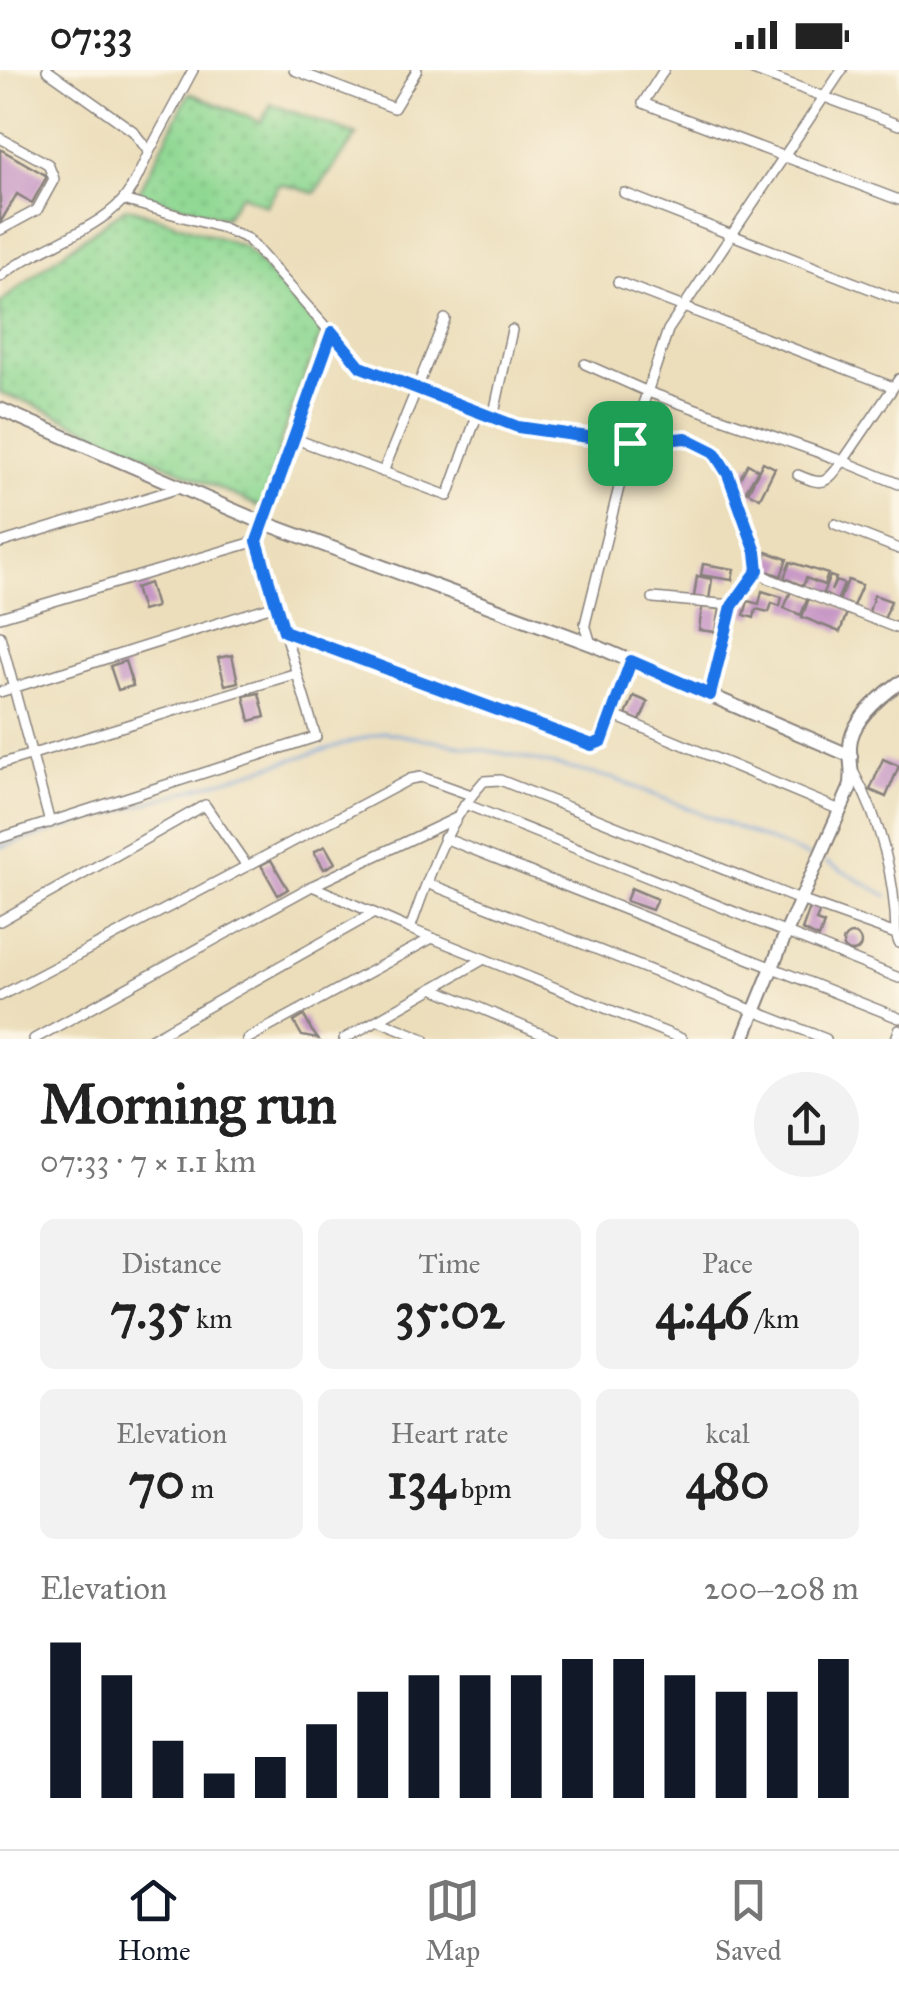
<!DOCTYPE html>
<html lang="en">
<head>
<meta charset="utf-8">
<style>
	body { margin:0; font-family:"IM FELL Great Primer",serif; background:#f2f2f2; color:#222; height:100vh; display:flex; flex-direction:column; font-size:38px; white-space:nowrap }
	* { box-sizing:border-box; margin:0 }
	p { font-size:32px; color:#767676 }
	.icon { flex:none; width:55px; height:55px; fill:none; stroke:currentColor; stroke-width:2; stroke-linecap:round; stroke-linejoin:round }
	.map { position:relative; height:969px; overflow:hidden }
	.panel { display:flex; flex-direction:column; background:#fff; flex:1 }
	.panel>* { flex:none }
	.pin { position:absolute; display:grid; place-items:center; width:85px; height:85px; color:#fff; margin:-42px; border-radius:20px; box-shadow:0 5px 15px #0006 }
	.round { display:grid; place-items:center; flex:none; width:105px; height:105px; border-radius:52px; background:#f2f2f2 }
	.headline { display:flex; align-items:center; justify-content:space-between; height:170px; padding:0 40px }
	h1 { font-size:55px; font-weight:800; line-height:75px }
	.metrics { display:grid; grid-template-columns:repeat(3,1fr); gap:15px; height:170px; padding:10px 40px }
	.metrics div { display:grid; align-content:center; border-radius:15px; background:#f2f2f2; text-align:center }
	.metrics b { font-size:50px; font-weight:800 }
	.metrics small { font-size:28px; font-weight:400 }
	.metrics p { font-size:28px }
	.chart { height:280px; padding:20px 40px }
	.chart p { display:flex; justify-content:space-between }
	.chart svg { width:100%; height:180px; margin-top:10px; stroke:#111827; stroke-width:6 }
	.status { display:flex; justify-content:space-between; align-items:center; height:70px; padding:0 50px; background:#fff; direction:ltr }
	.status svg { height:28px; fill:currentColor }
	.tabs { display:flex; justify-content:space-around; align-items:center; height:140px; border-top:2px solid #e0e0e0; background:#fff; font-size:28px; color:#767676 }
	.tabs a { display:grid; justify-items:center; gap:5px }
	.tabs .on { color:#111827 }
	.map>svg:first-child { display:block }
	.grass { fill:url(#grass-dots); stroke:#587d67; stroke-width:2.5 }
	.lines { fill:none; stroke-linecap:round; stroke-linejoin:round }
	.stream { stroke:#709fd9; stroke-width:2.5 }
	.building { fill:#c798c6 }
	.street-casing { stroke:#87807b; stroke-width:12 }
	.secondary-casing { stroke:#87807b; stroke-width:16 }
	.street { stroke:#fff; stroke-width:9 }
	.secondary { stroke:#fff; stroke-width:12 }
	.route-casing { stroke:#fff; stroke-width:20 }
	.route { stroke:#1a73e8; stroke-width:12 }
</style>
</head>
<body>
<div class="status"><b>07:33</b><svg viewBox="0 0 49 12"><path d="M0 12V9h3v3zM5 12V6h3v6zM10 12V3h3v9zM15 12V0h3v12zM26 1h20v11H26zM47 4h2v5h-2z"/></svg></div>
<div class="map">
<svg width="899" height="969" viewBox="0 0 899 969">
	<defs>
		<pattern id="grass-dots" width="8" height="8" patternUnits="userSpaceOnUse" patternTransform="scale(2.5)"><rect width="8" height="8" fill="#8fd893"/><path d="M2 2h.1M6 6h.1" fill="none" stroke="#7bb980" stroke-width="1.8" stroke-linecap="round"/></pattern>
	</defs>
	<rect width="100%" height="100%" fill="#fcf5e5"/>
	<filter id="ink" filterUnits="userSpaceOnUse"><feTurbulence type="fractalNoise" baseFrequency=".01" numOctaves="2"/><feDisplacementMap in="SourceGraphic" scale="20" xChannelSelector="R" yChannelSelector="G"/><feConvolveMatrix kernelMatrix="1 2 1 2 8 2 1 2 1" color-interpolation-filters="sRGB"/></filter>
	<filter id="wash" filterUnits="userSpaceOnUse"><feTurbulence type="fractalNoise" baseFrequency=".0048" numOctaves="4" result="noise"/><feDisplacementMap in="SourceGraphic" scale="40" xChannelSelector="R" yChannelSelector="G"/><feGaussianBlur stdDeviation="2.25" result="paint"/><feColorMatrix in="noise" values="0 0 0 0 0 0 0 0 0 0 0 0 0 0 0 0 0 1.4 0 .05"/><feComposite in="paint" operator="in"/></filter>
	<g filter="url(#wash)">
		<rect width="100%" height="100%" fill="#ecdebb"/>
		<g class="grass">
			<polygon points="189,23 261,52 271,34 357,65 315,123 280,114 266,136 241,124 225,148 138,124"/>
			<polygon points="127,137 244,176 322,262 285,358 262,438 30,333 0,323 0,233 53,190"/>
		</g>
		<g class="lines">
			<g class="stream">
				<polyline points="0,777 384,662 512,685 615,709 810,787"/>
				<polyline points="826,792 888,826"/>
			</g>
		</g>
		<g id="blocks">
			<g class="building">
				<polygon points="0,79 47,106 32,133 17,124 0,153"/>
				<polygon points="649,385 663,386 662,406 647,406"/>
				<polygon points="763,392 775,398 760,428 748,422"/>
				<polygon points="748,394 758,400 744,424 734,419"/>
				<polygon points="767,482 787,489 781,506 761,499"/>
				<polygon points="790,492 828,504 824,515 806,508 803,516 784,508"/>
				<polygon points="703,494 734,499 732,510 701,505"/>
				<polygon points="697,506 712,509 709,530 694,527"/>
				<polygon points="830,506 836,508 831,521 836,511 844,514 837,531 823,523"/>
				<polygon points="848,510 862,515 853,536 839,531"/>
				<polygon points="149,513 156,537 142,541 135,518"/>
				<polygon points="762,521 782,527 780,536 772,533 769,542 756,539 754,548 744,545 748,531 759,534"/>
				<polygon points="791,521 808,527 801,545 784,538"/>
				<polygon points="874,525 891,531 884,550 868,545"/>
				<polygon points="809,528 848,540 840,562 802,547"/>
				<polygon points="702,537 720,539 716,562 699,560"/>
				<polygon points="232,585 238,612 225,615 218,588"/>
				<polygon points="125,591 133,616 118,620 110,596"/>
				<polygon points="259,623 265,647 250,651 244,626"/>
				<polygon points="634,626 648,632 640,651 626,645"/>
				<polygon points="883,689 899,696 886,727 870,720"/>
				<polygon points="325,776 335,793 324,799 314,782"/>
				<polygon points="271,790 288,819 278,825 261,795"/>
				<polygon points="631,818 657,829 652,840 626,831"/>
				<polygon points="811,835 821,838 816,851 824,854 819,868 802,860"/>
				<circle cx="852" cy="873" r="9"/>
				<polygon points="304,946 312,961 318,969 302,966 294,952"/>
			</g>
		</g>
	</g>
	<g filter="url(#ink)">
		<use href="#blocks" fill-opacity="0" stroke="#87807b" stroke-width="2.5"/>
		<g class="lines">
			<defs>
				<g id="street">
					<polyline points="47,0 133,61 149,82 193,0"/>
					<polyline points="294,0 394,38 417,0"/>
					<polyline points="664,0 643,33 899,130"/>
					<polyline points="753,0 899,55"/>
					<polyline points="0,68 48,94 54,109 37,140 0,160"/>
					<polyline points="624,123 899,230"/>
					<polyline points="123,130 223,158 248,169 361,297 375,304 518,357 630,373 687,367 714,381 728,404 756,482 758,501 770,509 899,559"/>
					<path d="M0 207C35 178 91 164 122 131 134 118 142 97 149 82"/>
					<polyline points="618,212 893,317"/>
					<polyline points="585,294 648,322 843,391 899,309"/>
					<polyline points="493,348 512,260"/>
					<polyline points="293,368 448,426 478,343"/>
					<polyline points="383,402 445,249"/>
					<path d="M798 405C825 417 826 413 843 391L899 414"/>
					<polyline points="835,454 899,479"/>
					<polyline points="0,473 179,418"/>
					<polyline points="653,528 732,535"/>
					<polyline points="0,547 257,471"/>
					<polyline points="284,561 592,675 602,671 631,591"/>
					<polyline points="0,566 50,753"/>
					<polyline points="591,574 585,554 630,373 668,260 842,0"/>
					<polyline points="0,622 276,535"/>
					<polyline points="710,625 732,535 758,501"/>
					<polyline points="612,645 840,740"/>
					<polyline points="0,694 297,603"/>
					<path d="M854 703C881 753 895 808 896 864"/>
					<polyline points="465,734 899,908"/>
					<polyline points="0,768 316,667 257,471 332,262"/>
					<polyline points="444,768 899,948"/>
					<polyline points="247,796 410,709 421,707 471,725"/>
					<polyline points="427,813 826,969"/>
					<polyline points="312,816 410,859 682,969"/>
					<polyline points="0,851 205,735 247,796 0,926"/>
					<path d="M410 859C429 807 445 753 484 711L500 710 800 830 896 864 899 873"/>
					<polyline points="433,918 553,969"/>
					<polyline points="378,950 424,969"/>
					<polyline points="34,969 312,816 456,748"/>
					<polyline points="151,969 374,843"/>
					<polyline points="247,969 432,868"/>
					<polyline points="344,969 484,889"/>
					<polyline points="896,969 899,960"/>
				</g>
				<g id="secondary">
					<polyline points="0,339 254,449 591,574 851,686"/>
					<path d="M743 969 786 863 850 718C855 700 847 686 851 669 856 647 881 626 899 613"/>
				</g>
			</defs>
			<use href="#street" class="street-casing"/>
			<use href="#secondary" class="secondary-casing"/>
			<use href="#street" class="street"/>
			<use href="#secondary" class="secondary"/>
		</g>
	</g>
	<g class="lines" filter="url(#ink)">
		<defs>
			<polygon id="route" points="332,262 361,297 518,357 630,373 686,368 714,382 728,404 756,482 758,500 732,536 710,625 631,591 602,671 592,675 284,561 257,471"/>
		</defs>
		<use href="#route" class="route-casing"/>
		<use href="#route" class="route"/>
	</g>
</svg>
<div class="pin" style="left:630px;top:373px;background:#1e9e55"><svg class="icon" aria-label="arrive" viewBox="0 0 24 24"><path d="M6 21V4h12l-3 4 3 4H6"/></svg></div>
</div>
<section class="panel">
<div class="headline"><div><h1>Morning run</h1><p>07:33 · 7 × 1.1 km</p></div><a class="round"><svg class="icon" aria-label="share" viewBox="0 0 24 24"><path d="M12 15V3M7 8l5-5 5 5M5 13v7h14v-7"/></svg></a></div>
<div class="metrics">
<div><p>Distance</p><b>7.35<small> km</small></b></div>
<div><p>Time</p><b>35:02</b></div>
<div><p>Pace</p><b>4:46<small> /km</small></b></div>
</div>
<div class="metrics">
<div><p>Elevation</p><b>70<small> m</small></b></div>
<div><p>Heart rate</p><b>134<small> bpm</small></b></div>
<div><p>kcal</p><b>480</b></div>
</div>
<div class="chart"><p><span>Elevation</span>200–208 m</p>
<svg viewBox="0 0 160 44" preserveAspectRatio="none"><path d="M5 44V6M15 44V14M25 44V30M35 44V38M45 44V34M55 44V26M65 44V18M75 44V14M85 44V14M95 44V14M105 44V10M115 44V10M125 44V14M135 44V18M145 44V18M155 44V10"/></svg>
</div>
</section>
<nav class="tabs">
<a class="on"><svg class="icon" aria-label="home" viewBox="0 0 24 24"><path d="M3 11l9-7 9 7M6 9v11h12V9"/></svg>Home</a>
<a><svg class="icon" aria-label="map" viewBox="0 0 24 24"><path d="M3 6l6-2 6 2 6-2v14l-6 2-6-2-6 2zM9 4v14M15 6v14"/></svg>Map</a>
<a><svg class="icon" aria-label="saved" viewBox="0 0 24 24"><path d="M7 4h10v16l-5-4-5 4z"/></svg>Saved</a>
</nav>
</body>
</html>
